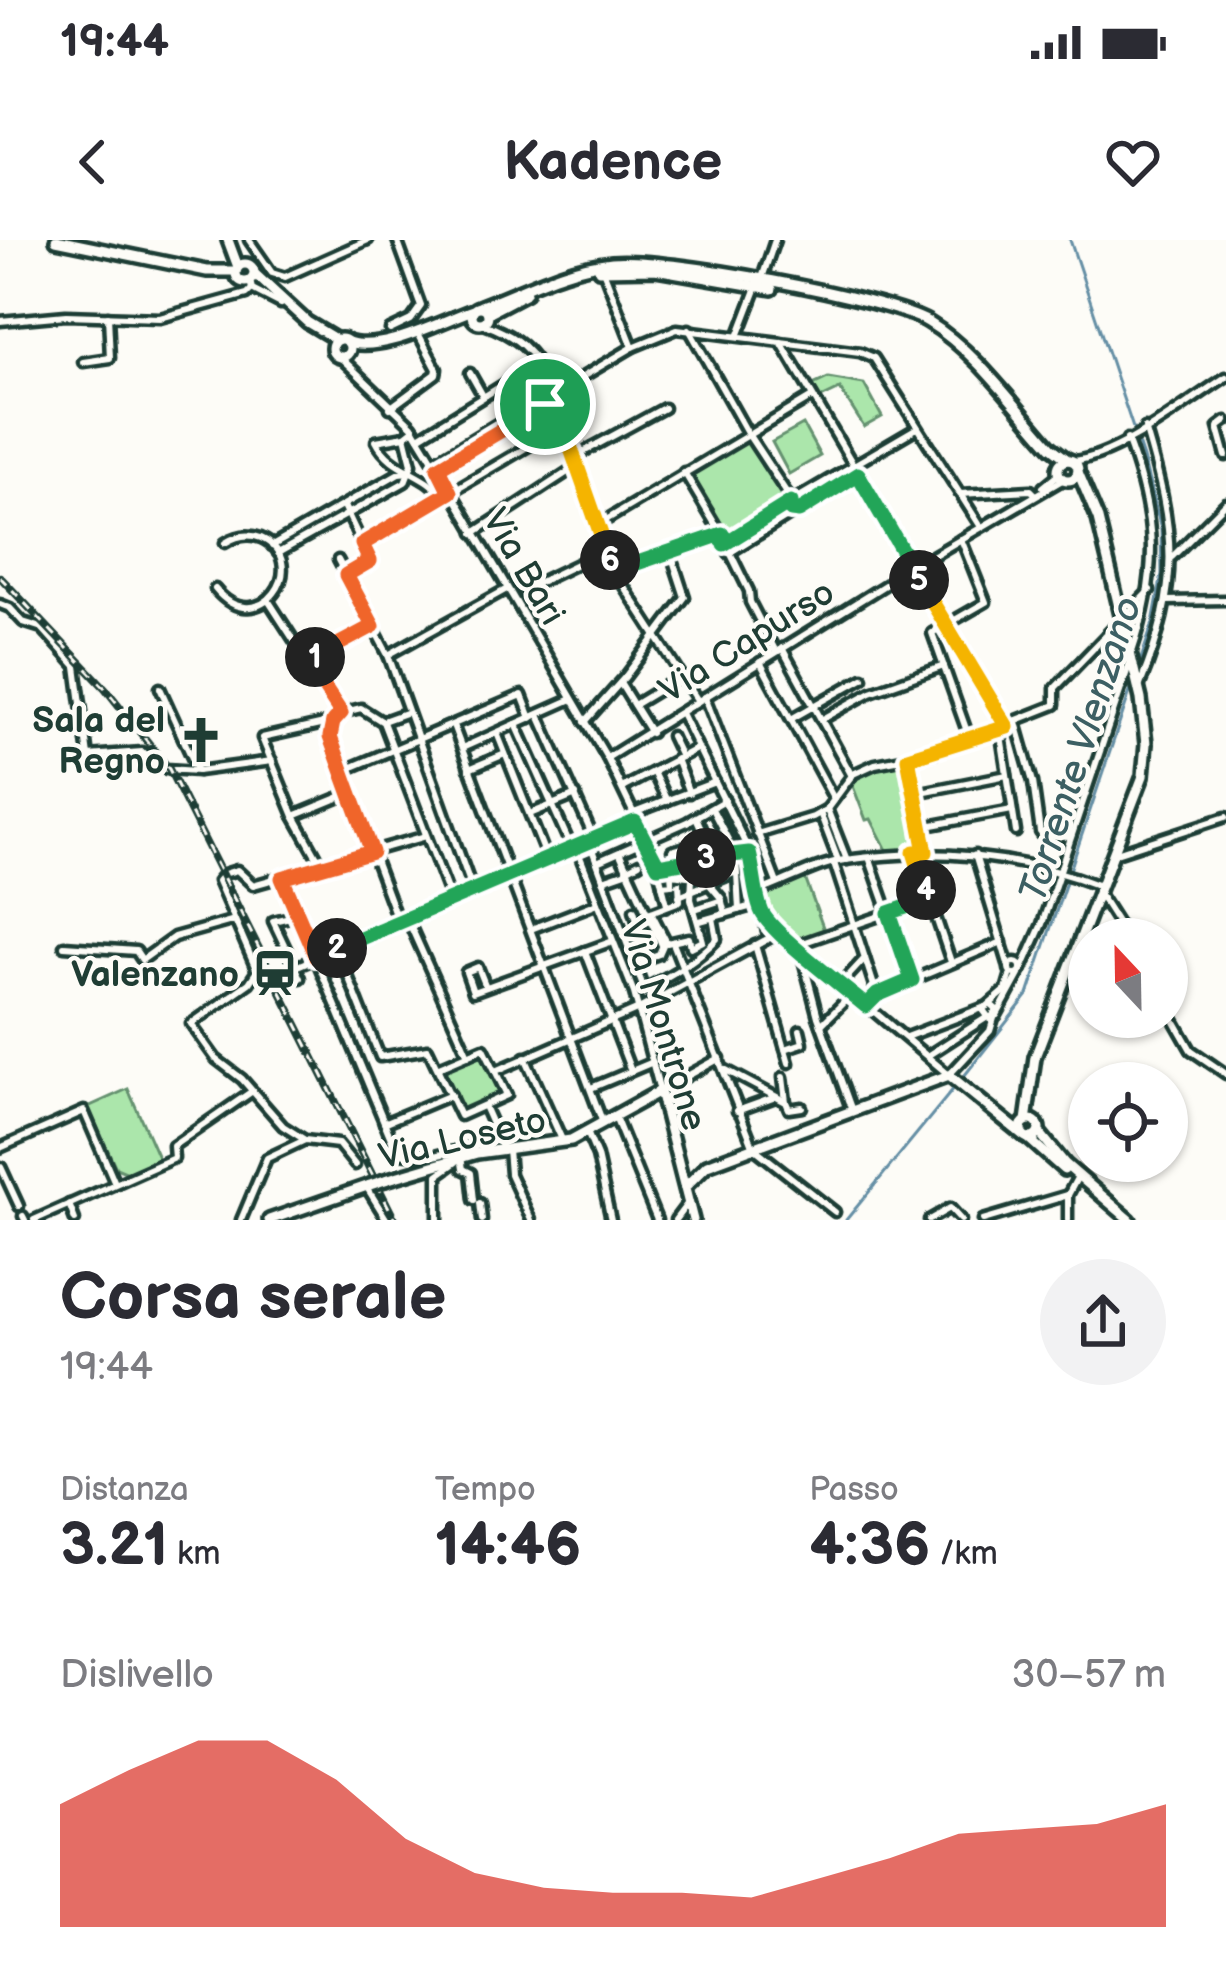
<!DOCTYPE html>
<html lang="it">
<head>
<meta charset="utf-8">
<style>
	body { margin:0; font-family:"Balsamiq Sans",sans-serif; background:#f2f2f3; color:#2b2b33; height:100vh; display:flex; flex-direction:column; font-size:45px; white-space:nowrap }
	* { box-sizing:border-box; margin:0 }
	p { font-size:39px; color:#7c7c81 }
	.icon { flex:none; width:66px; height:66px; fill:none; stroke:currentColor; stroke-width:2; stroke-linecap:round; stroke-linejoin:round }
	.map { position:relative; height:980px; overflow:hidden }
	.panel { display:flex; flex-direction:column; background:#fff; flex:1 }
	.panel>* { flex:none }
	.needle { width:78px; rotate:338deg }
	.fabs { position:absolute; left:1068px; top:678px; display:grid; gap:24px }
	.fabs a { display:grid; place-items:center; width:120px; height:120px; border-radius:50%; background:#fff; box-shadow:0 3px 9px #0004; font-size:60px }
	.pin { position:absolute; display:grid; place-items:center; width:102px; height:102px; color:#fff; margin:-51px; border:6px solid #fff; border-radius:50%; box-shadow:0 3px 12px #0007 }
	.km { position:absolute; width:60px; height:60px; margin:-30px; border-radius:50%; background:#222; color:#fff; font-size:33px; line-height:60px; text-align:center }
	.round { display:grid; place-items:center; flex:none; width:126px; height:126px; border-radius:63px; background:#f2f2f3 }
	.headline { display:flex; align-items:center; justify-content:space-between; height:204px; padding:0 60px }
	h1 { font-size:66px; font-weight:700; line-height:90px }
	.figures { display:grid; grid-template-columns:repeat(3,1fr); gap:18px; height:204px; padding:12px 60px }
	.figures div { display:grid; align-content:center }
	.figures b { font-size:60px; font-weight:700 }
	.figures small { font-size:33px; font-weight:400 }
	.figures p { font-size:33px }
	.chart { height:336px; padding:24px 60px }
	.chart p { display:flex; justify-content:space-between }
	.chart svg { width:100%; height:216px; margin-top:12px; fill:#d93025; opacity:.7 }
	.status { display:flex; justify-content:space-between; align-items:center; height:84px; padding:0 60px; background:#fff; direction:ltr }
	.status svg { height:33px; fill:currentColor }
	header { display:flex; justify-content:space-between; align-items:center; height:156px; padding:0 60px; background:#fff; font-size:54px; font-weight:700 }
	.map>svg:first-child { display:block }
	.green { fill:#abe6ab; stroke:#659270; stroke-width:3 }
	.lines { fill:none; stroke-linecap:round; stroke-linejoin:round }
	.stream { stroke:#658fa5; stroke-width:3 }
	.minor-casing { stroke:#1f3d34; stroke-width:15 }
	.major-casing { stroke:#1f3d34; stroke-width:18 }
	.minor { stroke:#fdfcf7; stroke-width:6 }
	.major { stroke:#fdfcf7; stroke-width:9 }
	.rail-casing { stroke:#1f3d34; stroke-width:8 }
	.rail { stroke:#fdfcf7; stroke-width:3; stroke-dasharray:9; stroke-linecap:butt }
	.major-bridge-casing { stroke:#1f3d34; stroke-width:18; stroke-linecap:butt }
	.major-bridge { stroke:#fdfcf7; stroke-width:9 }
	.split-1-casing { stroke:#fff; stroke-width:24 }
	.split-2-casing { stroke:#fff; stroke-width:24 }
	.split-3-casing { stroke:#fff; stroke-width:24 }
	.split-4-casing { stroke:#fff; stroke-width:24 }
	.split-5-casing { stroke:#fff; stroke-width:24 }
	.split-6-casing { stroke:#fff; stroke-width:24 }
	.split-7-casing { stroke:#fff; stroke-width:24 }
	.split-1 { stroke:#f0652b; stroke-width:15 }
	.split-2 { stroke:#f0652b; stroke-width:15 }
	.split-3 { stroke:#22a559; stroke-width:15 }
	.split-4 { stroke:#22a559; stroke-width:15 }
	.split-5 { stroke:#f5b400; stroke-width:15 }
	.split-6 { stroke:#22a559; stroke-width:15 }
	.split-7 { stroke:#f5b400; stroke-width:15 }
	.labels { text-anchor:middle; stroke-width:9; stroke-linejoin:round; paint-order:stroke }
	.street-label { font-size:36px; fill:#1f3d34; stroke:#fdfcf7 }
	.poi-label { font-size:36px; font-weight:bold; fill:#1f3d34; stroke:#fdfcf7; text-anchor:end }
	.water-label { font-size:39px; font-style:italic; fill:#3c5f63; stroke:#fdfcf7 }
</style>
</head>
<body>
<div class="status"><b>19:44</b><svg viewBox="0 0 49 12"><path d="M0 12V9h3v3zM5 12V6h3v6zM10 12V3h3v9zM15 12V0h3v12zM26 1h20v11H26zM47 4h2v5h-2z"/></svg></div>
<header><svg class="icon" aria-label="back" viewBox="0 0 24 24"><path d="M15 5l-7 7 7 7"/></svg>Kadence<svg class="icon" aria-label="heart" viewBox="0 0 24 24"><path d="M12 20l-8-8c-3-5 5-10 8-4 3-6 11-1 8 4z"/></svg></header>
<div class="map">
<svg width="1226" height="980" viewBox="0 0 1226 980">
	<rect width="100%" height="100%" fill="#fdfcf7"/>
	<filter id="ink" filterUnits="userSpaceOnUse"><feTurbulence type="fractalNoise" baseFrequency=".00833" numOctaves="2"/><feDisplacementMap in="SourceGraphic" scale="24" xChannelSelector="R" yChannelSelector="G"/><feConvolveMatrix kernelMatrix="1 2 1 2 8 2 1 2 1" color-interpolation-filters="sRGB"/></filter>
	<g filter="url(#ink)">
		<g class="green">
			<polygon points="828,138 864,144 882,177 864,187 840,149 819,159 813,145"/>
			<polygon points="803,185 820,216 789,234 772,202"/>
			<polygon points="750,200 785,261 727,296 692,234"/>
			<polygon points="908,518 926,612 890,616 871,579 866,580 851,541 853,534"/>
			<polygon points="805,638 825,693 797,700 763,672 761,654"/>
			<polygon points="484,808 507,855 460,876 439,827"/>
			<polygon points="128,849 159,920 128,933 116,928 88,867"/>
		</g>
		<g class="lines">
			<g class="stream">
				<polyline points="1070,0 1143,218 1161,289 1162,334 1153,383 1137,431"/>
				<polyline points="961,840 1028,755 1134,440"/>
				<polyline points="846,980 955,847"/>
			</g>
			<defs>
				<g id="minor">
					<polyline points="249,0 272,33 285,37 368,0"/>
					<polyline points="603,30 633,107"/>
					<polyline points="250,41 252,49 281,64"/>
					<polyline points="761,41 775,0"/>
					<polyline points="0,81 66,75 160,78 247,54 252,49"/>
					<path d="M481 83C515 95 535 109 548 145"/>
					<polyline points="689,89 748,194 792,261"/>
					<polyline points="390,90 411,80 421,66 397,0"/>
					<polyline points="739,94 757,47"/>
					<polyline points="781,102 1007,486"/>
					<polyline points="340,117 412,186 434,222 607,518 634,574 635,582 654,613 667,664"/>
					<polyline points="83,122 110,118 108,76"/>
					<polyline points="470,133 483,156"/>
					<circle cx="552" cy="155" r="12"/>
					<polyline points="562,149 633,107 677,89 860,112 874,118 981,287"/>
					<polyline points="556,166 614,331 698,461"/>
					<polyline points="390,168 436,134 437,129 419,95"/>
					<polyline points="1226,181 1218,187 1226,216"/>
					<path d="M405 196 376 201C391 231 424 231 443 256"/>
					<polyline points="419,197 538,123"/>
					<path d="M1127 199C1157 278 1159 332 1132 412"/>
					<polyline points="574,217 664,168"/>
					<path d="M1073 221C1120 216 1185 163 1226 137"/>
					<polyline points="434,222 541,157"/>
					<polyline points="438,228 545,165"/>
					<polyline points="684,232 721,294 749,351 750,362 776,412"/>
					<polyline points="1043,247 1059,234"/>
					<polyline points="960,254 1031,250 1035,254"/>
					<circle cx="796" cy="266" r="6"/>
					<polyline points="794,260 917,188"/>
					<polyline points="344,266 370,321 346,335 388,415 473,651"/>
					<polyline points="801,268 858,234"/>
					<polyline points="596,286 812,157"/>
					<polyline points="474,293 577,226"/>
					<polyline points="961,299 986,362 932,393 970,500"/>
					<polyline points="362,304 563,186"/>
					<polyline points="724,304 791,262"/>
					<polyline points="272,306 399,233 409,232"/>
					<polyline points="278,313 405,242 412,224 405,196 414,189"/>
					<polyline points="729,313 795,272"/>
					<polyline points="1172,317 1226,263"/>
					<polyline points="338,320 346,335"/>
					<polyline points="614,331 721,294"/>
					<path d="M215 349C259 403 314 322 261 298 248 293 236 296 225 303"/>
					<polyline points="525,349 606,310"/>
					<polyline points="268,360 341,473"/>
					<polyline points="1167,361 1226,360"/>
					<polyline points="0,364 10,368 23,382 42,388 76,426 88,516 142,512 166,529 198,531 272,521"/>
					<polyline points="782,408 852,536"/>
					<polyline points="388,415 507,349"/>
					<polyline points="307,421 372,385"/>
					<polyline points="760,422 834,559"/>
					<polyline points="620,443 651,493"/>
					<path d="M1140 445C1181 344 1176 291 1145 188"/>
					<polyline points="160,448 198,531"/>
					<polyline points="705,457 777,643"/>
					<polyline points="634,465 682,436"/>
					<polyline points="341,473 361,468 383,482 451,660"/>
					<polyline points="341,473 333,482 331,502 398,682"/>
					<polyline points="681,473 746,605 767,692"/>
					<polyline points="539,475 595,601"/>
					<polyline points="791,479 863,438"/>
					<polyline points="821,480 871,452 944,426"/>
					<polyline points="383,481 408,472"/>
					<polyline points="585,482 625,437 685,357 671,314"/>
					<polyline points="1016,482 1033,542 1040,592 1043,596 1070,597"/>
					<polyline points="516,484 573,611"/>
					<polyline points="453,485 603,883"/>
					<polyline points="1000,489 1016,592"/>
					<polyline points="497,493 548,621"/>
					<polyline points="671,496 681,517"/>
					<polyline points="462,508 572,459"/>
					<polyline points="607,518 912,328 1064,239"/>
					<polyline points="908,518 926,612"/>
					<polyline points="676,519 689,553"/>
					<polyline points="469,529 505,514"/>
					<polyline points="343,531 522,455 531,478"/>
					<polyline points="653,532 667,561"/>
					<polyline points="622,548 698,508"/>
					<polyline points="916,553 1007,535"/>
					<polyline points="712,569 736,615 739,670"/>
					<polyline points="827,569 847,620"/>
					<polyline points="634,573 715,542"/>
					<polyline points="820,573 838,620"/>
					<polyline points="530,574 576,555"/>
					<polyline points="294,576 350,553"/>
					<polyline points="696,577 714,617"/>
					<polyline points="922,587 1012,570"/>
					<polyline points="757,594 813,577 827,569 853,534 875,524 933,513 1055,465 1055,448 1150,350"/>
					<polyline points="590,604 644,749"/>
					<polyline points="577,609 634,753 660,851 720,818"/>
					<polyline points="672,611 707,601"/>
					<polyline points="914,612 951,722"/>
					<polyline points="1116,613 1226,577"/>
					<polyline points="620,614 662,705"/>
					<polyline points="975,615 1009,727"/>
					<polyline points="870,620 912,740"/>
					<polyline points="597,622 687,582 725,560"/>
					<polyline points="834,623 877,755"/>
					<polyline points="658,625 749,613"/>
					<polyline points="322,626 294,576 262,498 333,482"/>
					<polyline points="626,630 639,623"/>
					<polyline points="282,637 397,913 434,916 499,900"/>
					<polyline points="603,640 626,632"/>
					<polyline points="662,645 672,644 671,634 704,638 721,658 725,674"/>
					<path d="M757 652C785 643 815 624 845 620 933 608 1016 614 1100 646"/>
					<polyline points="1098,652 1128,699"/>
					<polyline points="679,656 734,633"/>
					<polyline points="695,669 722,660"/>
					<polyline points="634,670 648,718 659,714 663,705"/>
					<polyline points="651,672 667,703 689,698 691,707 703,701 691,659 692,637"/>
					<polyline points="290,677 273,681 300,738"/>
					<polyline points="407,678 468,815"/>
					<polyline points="700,681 759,664"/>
					<polyline points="638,684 646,682 651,672 680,661 679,644"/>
					<polygon points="772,687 777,692 771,696 767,692"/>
					<polyline points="531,689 598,663"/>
					<polyline points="776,693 793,703 949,835 990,791 994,778"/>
					<polyline points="673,703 754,908 835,972"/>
					<polyline points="755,705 789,823"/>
					<polyline points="796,705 929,659"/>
					<polyline points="64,706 136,711 142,720 174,697 235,680"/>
					<polyline points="337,708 380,817 428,809 460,876 507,855 484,808 439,827"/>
					<polyline points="585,711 631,831"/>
					<polyline points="801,712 818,777 852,871"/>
					<circle cx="1015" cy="728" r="6"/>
					<polyline points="295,727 635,582"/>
					<polyline points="1022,729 1042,684 1130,422"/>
					<polyline points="841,744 865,718"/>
					<polyline points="486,747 478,727 466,732 473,752 613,701"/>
					<path d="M644 749C671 736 696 721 717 699L713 678"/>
					<polyline points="990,764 997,770 990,779 983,770 1006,750 1011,733"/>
					<polyline points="866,767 877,755 1002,702"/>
					<polyline points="1167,768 1191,810 1226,834"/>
					<polyline points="997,775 1021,731"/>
					<polyline points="821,785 852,754"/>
					<polyline points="906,797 985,767"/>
					<polyline points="785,809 803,803 800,790"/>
					<polyline points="927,816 986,778"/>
					<polyline points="525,817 563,902"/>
					<polyline points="726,830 786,862 789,869 802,867"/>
					<polyline points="496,831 639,769 773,696"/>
					<polyline points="783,837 786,862"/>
					<polyline points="591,848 653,822"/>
					<polyline points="484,866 503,909"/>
					<polyline points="737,871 773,858"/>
					<polyline points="615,877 657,980"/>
					<polyline points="384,883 451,855"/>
					<polyline points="587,892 597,916 611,980"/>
					<polyline points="0,908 84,871 115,943"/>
					<polyline points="508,909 510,934 531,980"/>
					<polyline points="461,917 463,929 471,933 474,960"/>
					<polyline points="355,925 338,904 305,900 283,886 242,839 216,819 191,784 249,743 257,731 218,641 224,634 237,630 253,645 426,596"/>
					<polyline points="1,927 19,966"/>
					<polyline points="366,946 387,980"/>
					<polyline points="480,963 482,980"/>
					<polyline points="69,964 75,980"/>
					<polyline points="23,976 25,980"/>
					<polyline points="34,980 174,918 173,906 251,852"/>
					<polyline points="241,980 267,918 305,900"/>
					<polyline points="438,980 438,935 456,922"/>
					<polyline points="675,980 687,964"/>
					<polyline points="929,980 950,968 961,980"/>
					<polyline points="983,980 1068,955"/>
					<polyline points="1068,980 1068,955 1076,940"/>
				</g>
				<g id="major">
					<polyline points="56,0 207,31 236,31"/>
					<polyline points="228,0 238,27"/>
					<circle cx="245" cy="33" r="9"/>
					<polyline points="599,30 655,29 772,49"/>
					<polyline points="255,34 307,82 337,100"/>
					<path d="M481 66C524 50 565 27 612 22 660 16 887 58 928 82 976 111 1014 166 1051 207L1068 220"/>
					<circle cx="480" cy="75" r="8"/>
					<polyline points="488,73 526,53"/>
					<circle cx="341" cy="108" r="9"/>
					<path d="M346 101C378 115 441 81 473 70"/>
					<circle cx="1068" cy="230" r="10"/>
					<circle cx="1030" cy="889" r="9"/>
					<polyline points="1026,881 1035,817 1143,536 1146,504 1141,459 1098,279 1078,232"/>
					<polyline points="1039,892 1065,924 1130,980"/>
					<polyline points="1028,898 1064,930"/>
					<polyline points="385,940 477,913 571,900 660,851 693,980"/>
					<polyline points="685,947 707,925 949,835 1023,895"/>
					<polyline points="269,980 370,945"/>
				</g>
			</defs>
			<use href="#minor" class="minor-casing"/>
			<use href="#major" class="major-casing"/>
			<use href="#minor" class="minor"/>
			<use href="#major" class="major"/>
			<defs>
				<polyline id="rail" points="0,337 105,448 169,529 395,980"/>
			</defs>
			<use href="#rail" class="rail-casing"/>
			<use href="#rail" class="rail"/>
			<defs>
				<polyline id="major-bridge" points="370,945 385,940"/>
			</defs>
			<use href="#major-bridge" class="major-bridge-casing"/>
			<use href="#major-bridge" class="major-bridge"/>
		</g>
	</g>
	<g class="lines" filter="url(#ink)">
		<defs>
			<polyline id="split-1" points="315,417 373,386 346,335 370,321 362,304 450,252 438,228 545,164"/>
			<polyline id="split-2" points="315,417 307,421 341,473 333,482 330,497 372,612 282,638 316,717 337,708"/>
			<polyline id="split-3" points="337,708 635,582 658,626 706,618"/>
			<path id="split-4" d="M706 618 749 613C754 632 754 652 761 670 768 691 844 747 866 766L877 755 912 740 889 673 929 659 926 650"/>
			<polyline id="split-5" points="919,340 1007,487 908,518 926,612 914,612 926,650"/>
			<polyline id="split-6" points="610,320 614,331 722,294 724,304 791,262 791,270 799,271 858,234 919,340"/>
			<polyline id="split-7" points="545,164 556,166 610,320"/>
		</defs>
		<use href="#split-1" class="split-1-casing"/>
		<use href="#split-2" class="split-2-casing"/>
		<use href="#split-3" class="split-3-casing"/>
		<use href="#split-4" class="split-4-casing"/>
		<use href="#split-5" class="split-5-casing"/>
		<use href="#split-6" class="split-6-casing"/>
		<use href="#split-7" class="split-7-casing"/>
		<use href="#split-1" class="split-1"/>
		<use href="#split-2" class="split-2"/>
		<use href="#split-3" class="split-3"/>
		<use href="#split-4" class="split-4"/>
		<use href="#split-5" class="split-5"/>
		<use href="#split-6" class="split-6"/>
		<use href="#split-7" class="split-7"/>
	</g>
	<defs>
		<symbol id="church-bare" viewBox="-9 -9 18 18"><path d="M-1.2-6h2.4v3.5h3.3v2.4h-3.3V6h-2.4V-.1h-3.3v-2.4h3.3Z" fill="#1f3d34" stroke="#fdfcf7" stroke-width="2.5" paint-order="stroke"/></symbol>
		<symbol id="station-bare" viewBox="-9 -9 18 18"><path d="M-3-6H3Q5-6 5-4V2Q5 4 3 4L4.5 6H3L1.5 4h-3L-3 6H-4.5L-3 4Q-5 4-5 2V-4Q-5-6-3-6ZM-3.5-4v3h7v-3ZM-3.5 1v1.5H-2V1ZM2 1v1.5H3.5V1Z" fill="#1f3d34" stroke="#fdfcf7" stroke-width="2.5" paint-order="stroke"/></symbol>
	</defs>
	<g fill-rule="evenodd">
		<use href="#church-bare" x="168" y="467" width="66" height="66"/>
		<use href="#station-bare" x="242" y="700" width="66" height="66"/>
	</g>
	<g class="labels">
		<g class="street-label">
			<text transform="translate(525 326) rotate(60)" y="13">Via Bari</text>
			<text transform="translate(746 400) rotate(-32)" y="13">Via Capurso</text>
			<text transform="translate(665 785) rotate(73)" y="13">Via Montrone</text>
			<text transform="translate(462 897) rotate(-13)" y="13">Via Loseto</text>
		</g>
		<g class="poi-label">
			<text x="165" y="492">Sala del<tspan x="165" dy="41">Regno</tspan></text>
			<text x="239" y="746">Valenzano</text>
		</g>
		<g class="water-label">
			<text transform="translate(1079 509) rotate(-72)" y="14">Torrente Vlenzano</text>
		</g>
	</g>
</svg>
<div class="fabs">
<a><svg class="needle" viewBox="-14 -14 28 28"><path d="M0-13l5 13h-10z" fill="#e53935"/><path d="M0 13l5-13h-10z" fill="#7c7c81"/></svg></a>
<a><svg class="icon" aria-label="locate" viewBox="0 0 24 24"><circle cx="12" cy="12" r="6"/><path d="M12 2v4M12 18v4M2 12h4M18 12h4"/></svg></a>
</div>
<div class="pin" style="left:545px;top:164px;background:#1e9e55"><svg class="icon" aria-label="arrive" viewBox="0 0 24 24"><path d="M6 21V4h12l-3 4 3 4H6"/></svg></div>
<b class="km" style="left:315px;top:417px">1</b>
<b class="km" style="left:337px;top:708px">2</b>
<b class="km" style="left:706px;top:618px">3</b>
<b class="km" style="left:926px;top:650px">4</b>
<b class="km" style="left:919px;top:340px">5</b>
<b class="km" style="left:610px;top:320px">6</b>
</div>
<section class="panel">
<div class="headline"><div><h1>Corsa serale</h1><p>19:44</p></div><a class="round"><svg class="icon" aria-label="share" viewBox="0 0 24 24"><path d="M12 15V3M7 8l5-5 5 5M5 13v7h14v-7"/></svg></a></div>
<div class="figures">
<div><p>Distanza</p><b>3.21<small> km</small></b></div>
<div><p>Tempo</p><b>14:46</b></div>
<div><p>Passo</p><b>4:36<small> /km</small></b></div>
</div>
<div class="chart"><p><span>Dislivello</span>30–57 m</p>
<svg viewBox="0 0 160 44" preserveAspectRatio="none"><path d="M0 44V19L10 12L20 6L30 6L40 14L50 26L60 33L70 36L80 37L90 37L100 38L110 34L120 30L130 25L140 24L150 23L160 19V44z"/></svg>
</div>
</section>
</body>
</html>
